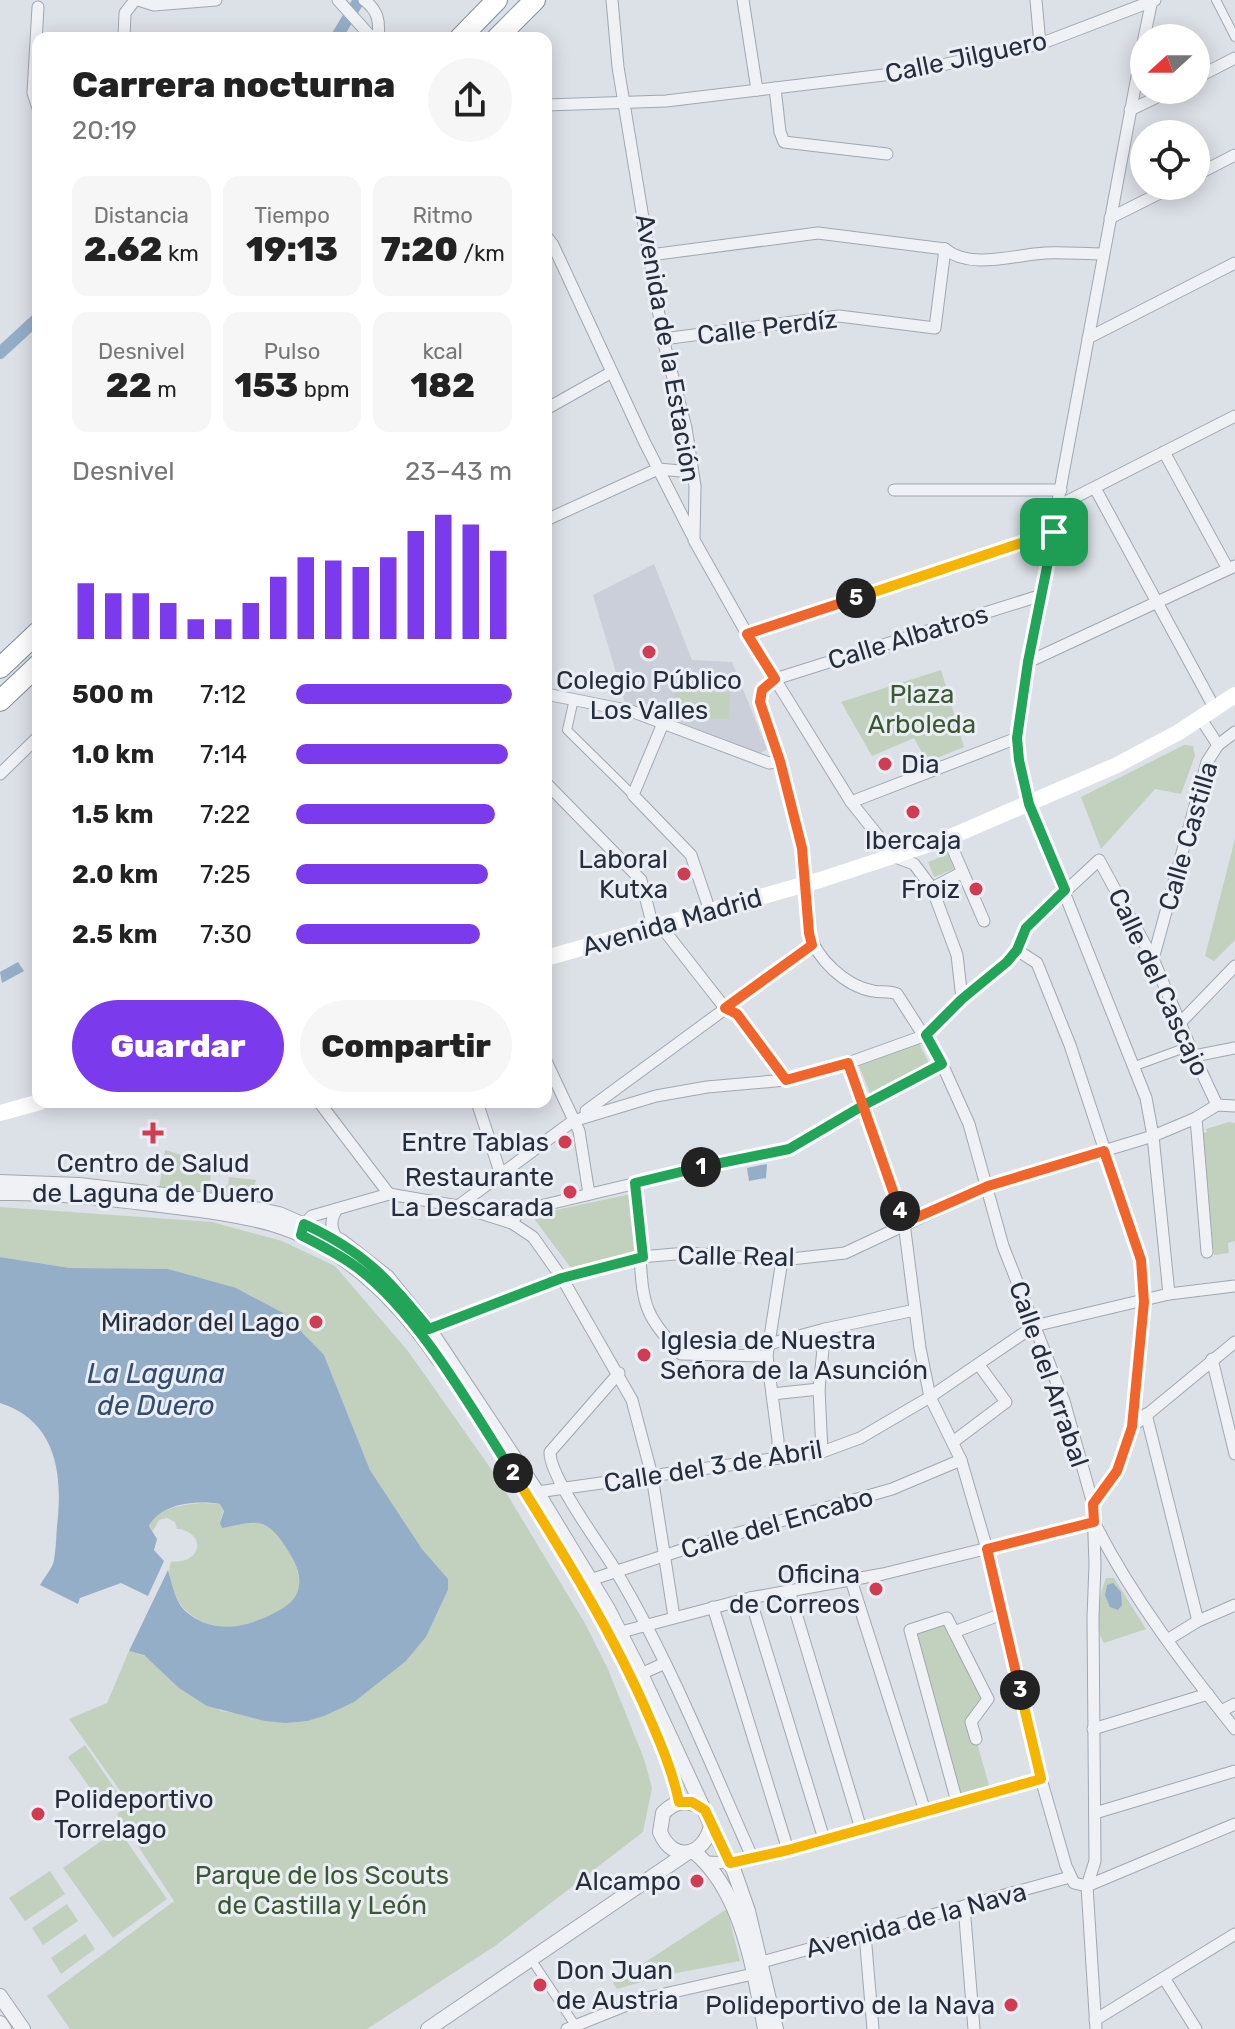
<!DOCTYPE html>
<html lang="es">
<head>
<meta charset="utf-8">
<style>
	body { margin:0; font-family:Rubik,sans-serif; background:#f6f6f6; color:#222; height:100vh; display:flex; flex-direction:column; font-size:30px; white-space:nowrap }
	* { box-sizing:border-box; margin:0 }
	p { font-size:26px; color:#767676 }
	.icon { flex:none; width:44px; height:44px; fill:none; stroke:currentColor; stroke-width:2; stroke-linecap:round; stroke-linejoin:round }
	.map { position:relative; flex:1; overflow:hidden }
	.details { position:absolute; left:32px; top:32px; width:520px; height:1076px; display:flex; flex-direction:column; background:#fff; border-radius:16px; box-shadow:0 4px 20px #0003 }
	.details>* { flex:none }
	.needle { width:52px; rotate:249deg }
	.fabs { position:absolute; left:1130px; top:24px; display:grid; gap:16px }
	.fabs a { display:grid; place-items:center; width:80px; height:80px; border-radius:50%; background:#fff; box-shadow:0 4px 20px #0003; font-size:40px }
	.pin { position:absolute; display:grid; place-items:center; width:68px; height:68px; color:#fff; margin:-34px; border-radius:16px; box-shadow:0 4px 12px #0006 }
	.km { position:absolute; width:40px; height:40px; margin:-20px; border-radius:50%; background:#222; color:#fff; font-size:22px; line-height:40px; text-align:center }
	.round { display:grid; place-items:center; flex:none; width:84px; height:84px; border-radius:42px; background:#f6f6f6 }
	.head { display:flex; align-items:center; justify-content:space-between; height:136px; padding:0 40px }
	h1 { font-size:36px; font-weight:800; line-height:60px }
	.stats { display:grid; grid-template-columns:repeat(3,1fr); gap:12px; height:136px; padding:8px 40px }
	.stats div { display:grid; align-content:center; border-radius:16px; background:#f6f6f6; text-align:center }
	.stats b { font-size:34px; font-weight:800 }
	.stats small { font-size:22px; font-weight:400 }
	.stats p { font-size:22px }
	.chart { height:224px; padding:16px 40px }
	.chart p { display:flex; justify-content:space-between }
	.chart svg { width:100%; height:144px; margin-top:8px; stroke:#7c3aed; stroke-width:6 }
	.cta { display:flex; gap:16px; margin-top:auto; padding:16px 40px }
	.cta a { flex:1; height:92px; border-radius:48px; background:#7c3aed; color:#fff; font-size:32px; font-weight:800; line-height:92px; text-align:center }
	.cta a+a { background:#f6f6f6; color:#222 }
	ul { padding:0 40px; list-style:none; font-size:26px }
	li { display:grid; grid-template-columns:128px 96px 1fr; align-items:center; height:60px }
	li i { height:20px; border-radius:10px; background:#7c3aed }
	.map>svg:first-child { display:block }
	.built { fill:#cacfd9 }
	.green { fill:#c2d1bd }
	.water { fill:#95aec8 }
	.lines { fill:none; stroke-linecap:round; stroke-linejoin:round }
	.canal { stroke:#95aec8; stroke-width:12 }
	.pedestrian-casing { stroke:#a1a7b1; stroke-width:10 }
	.minor-casing { stroke:#a1a7b1; stroke-width:13 }
	.tertiary-casing { stroke:#a1a7b1; stroke-width:16 }
	.motorway-casing { stroke:#838e9e; stroke-width:22 }
	.pedestrian { stroke:#eff1f5; stroke-width:8 }
	.minor { stroke:#eff1f5; stroke-width:11 }
	.tertiary { stroke:#eff1f5; stroke-width:14 }
	.secondary { stroke:#fff; stroke-width:16 }
	.motorway { stroke:#fff; stroke-width:20 }
	.split-1-casing { stroke:#fff; stroke-width:16 }
	.split-2-casing { stroke:#fff; stroke-width:16 }
	.split-3-casing { stroke:#fff; stroke-width:16 }
	.split-4-casing { stroke:#fff; stroke-width:16 }
	.split-5-casing { stroke:#fff; stroke-width:16 }
	.split-6-casing { stroke:#fff; stroke-width:16 }
	.split-1 { stroke:#22a559; stroke-width:10 }
	.split-2 { stroke:#22a559; stroke-width:10 }
	.split-3 { stroke:#f5b400; stroke-width:10 }
	.split-4 { stroke:#f0652b; stroke-width:10 }
	.split-5 { stroke:#f0652b; stroke-width:10 }
	.split-6 { stroke:#f5b400; stroke-width:10 }
	.poi-dot { fill:#d13c52; stroke:#ebeff5; stroke-width:3 }
	.labels { text-anchor:middle; stroke-width:6; stroke-linejoin:round; paint-order:stroke }
	.street-label { font-size:26px; fill:#252e3d; stroke:#ebeff5 }
	.poi-label { font-size:26px; fill:#252e3d; stroke:#ebeff5; text-anchor:end }
	.park-label { font-size:26px; fill:#3a5932; stroke:#ebeff5 }
	.water-label { font-size:28px; font-style:italic; fill:#2f4d72; stroke:#ebeff5 }
</style>
</head>
<body>
<div class="map">
<svg width="1235" height="2029" viewBox="0 0 1235 2029">
	<rect width="100%" height="100%" fill="#dce0e7"/>
	<polygon class="built" points="654,564 692,660 732,662 767,749 759,754 642,707 625,703 593,595"/>
	<g class="green">
		<polygon points="941,670 964,747 927,762 914,738 872,756 841,702"/>
		<polygon points="675,692 730,693 729,719 675,718"/>
		<polygon points="1184,745 1193,746 1195,756 1181,794 1155,789 1101,849 1081,797"/>
		<polygon points="1235,839 1235,940 1214,961 1205,956"/>
		<polygon points="948,854 954,869 934,877 928,862"/>
		<polygon points="919,1043 930,1065 871,1096 859,1066"/>
		<polygon points="1229,1122 1235,1123 1235,1241 1228,1243 1229,1253 1214,1255 1201,1134 1207,1132 1206,1129"/>
		<polygon points="165,1150 189,1157 189,1168 211,1173 210,1183 228,1186 229,1177 256,1180 250,1199 159,1188"/>
		<polygon points="631,1194 637,1252 585,1267 571,1268 535,1220 537,1214"/>
		<polygon points="0,1207 212,1222 282,1241 335,1266 408,1351 496,1476 586,1625 607,1667 644,1759 652,1788 643,1832 495,1946 367,2029 70,2029 47,1996 174,1901 117,1814 129,1803 69,1719 107,1703 129,1651 143,1655 221,1711 236,1713 406,1661 426,1637 448,1590 448,1580 422,1549 370,1470 324,1355 70,1268 0,1257"/>
		<path d="M201 1503 220 1504 224 1508 220 1523C236 1528 251 1517 267 1526 281 1533 291 1551 296 1565 299 1575 301 1585 297 1595 293 1604 282 1609 273 1614 264 1619 255 1624 245 1626 218 1633 182 1619 174 1591 171 1581 167 1573 171 1562 177 1561 185 1562 191 1557 206 1545 192 1529 177 1529L175 1522 167 1518 159 1520 153 1531 149 1526C159 1507 181 1505 201 1503Z"/>
		<path d="M1106 1578H1114L1146 1629 1104 1643C1094 1629 1099 1595 1106 1578Z"/>
		<polygon points="947,1618 987,1701 971,1722 991,1792 960,1801 915,1628"/>
		<polygon points="85,1745 121,1798 105,1809 68,1757"/>
		<polygon points="118,1829 167,1899 113,1938 63,1868"/>
		<polygon points="50,1871 65,1894 25,1921 9,1898"/>
		<polygon points="67,1904 78,1921 43,1945 32,1928"/>
		<polygon points="727,1909 740,1961 666,1975 617,1989 613,1983"/>
		<polygon points="85,1934 95,1949 61,1974 51,1958"/>
	</g>
	<g class="water">
		<polygon points="18,962 24,971 2,983 0,972"/>
		<polygon points="767,1164 766,1178 749,1181 747,1168"/>
		<path d="M0 1257 70 1268 168 1269 236 1288 283 1313 324 1355 370 1470 422 1549 448 1579V1590L426 1637 406 1661 354 1702 324 1716 307 1721 286 1723 265 1721 207 1706 179 1688 144 1655 129 1651 168 1570C173 1586 175 1604 189 1614 216 1635 249 1627 276 1612 287 1606 297 1600 299 1586 301 1571 293 1558 285 1546 265 1515 254 1522 222 1528L220 1523 224 1511 220 1504C197 1500 161 1503 149 1526L157 1539 154 1550 164 1561 148 1596 121 1583 80 1598 78 1604 40 1585C44 1578 50 1571 53 1564 56 1553 56 1538 57 1526 63 1475 57 1421 0 1403Z"/>
		<polygon points="1113,1583 1121,1592 1122,1605 1118,1610 1110,1607 1105,1595 1107,1585"/>
	</g>
	<g class="lines">
		<g class="canal">
			<polyline points="336,38 359,0"/>
			<polyline points="0,353 38,318"/>
		</g>
		<defs>
			<g id="pedestrian">
				<polyline points="1216,0 1235,37"/>
				<polyline points="574,699 567,730 633,795"/>
				<polyline points="1135,1066 1190,1046"/>
				<polyline points="531,1959 575,2025"/>
			</g>
			<g id="minor">
				<polyline points="138,0 154,5 216,0"/>
				<polyline points="338,0 372,38"/>
				<path d="M364 0C378 10 380 22 378 38"/>
				<polyline points="612,0 618,67 663,339 686,428 695,486 694,540 747,634 851,802 895,857 914,864 932,888 957,955 962,999"/>
				<polyline points="743,0 757,90"/>
				<polyline points="1036,0 1040,44"/>
				<polyline points="38,7 33,93 38,108"/>
				<polyline points="124,38 125,13 135,0"/>
				<polyline points="1144,38 1152,0"/>
				<polyline points="1144,39 1028,662 1017,738 1019,760 1029,804 1146,1098 1153,1136 1169,1294"/>
				<polyline points="1196,78 1235,58"/>
				<polyline points="775,88 780,132 784,142 887,154"/>
				<polyline points="546,105 666,101 909,72 1040,44 1155,0"/>
				<polyline points="1130,110 1172,90"/>
				<polyline points="1196,175 1235,155"/>
				<polyline points="1110,218 1174,186"/>
				<polyline points="546,236 553,245 645,443 692,535"/>
				<path d="M945 249C971 270 1013 255 1045 253 1063 252 1084 254 1103 254"/>
				<polyline points="650,255 818,233 945,249"/>
				<polyline points="1088,338 1235,263"/>
				<polyline points="663,339 839,316 935,328 945,249"/>
				<polyline points="546,409 612,372"/>
				<polyline points="1164,452 1228,569"/>
				<polyline points="1095,488 1215,709"/>
				<polyline points="894,490 1061,490"/>
				<polyline points="1058,506 1235,416"/>
				<polyline points="546,520 658,469 692,472"/>
				<path d="M1042 595 775 679 762 690 760 702 780 761 802 848 809 933C817 959 845 986 873 991 882 993 888 990 897 994L942 1064 969 1124 1003 1246 1064 1401 1093 1504 1095 1565 1093 1617 1095 1861 1087 1886 1096 2029"/>
				<polyline points="747,634 1054,532"/>
				<polyline points="1028,662 1235,566"/>
				<polyline points="546,694 631,711 769,763 780,761"/>
				<polyline points="664,721 633,795 691,855 710,911"/>
				<polyline points="1218,745 1235,732"/>
				<polyline points="0,774 38,737"/>
				<polyline points="546,783 641,880 653,927"/>
				<polyline points="851,802 1017,738"/>
				<polyline points="948,838 984,921"/>
				<polyline points="932,888 961,873"/>
				<polyline points="660,925 725,1008 737,1014 786,1080"/>
				<polyline points="1017,950 1037,963 1070,1045 1141,1260 1144,1302 1132,1427"/>
				<polyline points="1153,959 1207,762 1218,745 1201,719"/>
				<polyline points="1180,1023 1235,966"/>
				<polyline points="1194,1056 1235,1048"/>
				<polyline points="546,1061 579,1131 589,1194"/>
				<polyline points="942,1064 864,1105 848,1063 926,1035 962,999 1007,962 1017,950 1026,928 1099,860 1153,959 1194,1056 1217,1105"/>
				<polyline points="319,1102 389,1194"/>
				<polyline points="477,1102 501,1175"/>
				<polyline points="1217,1105 1235,1106"/>
				<polyline points="586,1111 812,945"/>
				<polyline points="1196,1118 1207,1252"/>
				<polyline points="635,1183 643,1257"/>
				<polyline points="458,1206 573,1121 656,1096 707,1087 786,1080 848,1063"/>
				<path d="M337 1209C330 1220 330 1228 338 1240"/>
				<polyline points="512,1223 519,1211 700,1168 789,1149 864,1105 904,1223 920,1348 930,1397 961,1460 987,1549 1041,1779 1066,1866 1074,1883 1087,1886"/>
				<polyline points="302,1232 304,1224 312,1216 389,1194 458,1206 512,1223 533,1237 562,1278 632,1400 652,1476 674,1617"/>
				<path d="M640 1257C643 1308 646 1316 681 1354L767 1356"/>
				<polyline points="429,1329 562,1278 640,1257 687,1253 782,1260 845,1253 988,1186 1153,1136 1196,1118 1217,1105"/>
				<polyline points="769,1344 825,1329"/>
				<polyline points="1212,1359 1235,1454"/>
				<path d="M619 1373 550 1452C549 1475 597 1541 611 1563 668 1656 708 1759 753 1859"/>
				<polyline points="772,1394 819,1389"/>
				<polyline points="1146,1414 1198,1621"/>
				<polyline points="953,1442 1006,1402 979,1365"/>
				<polyline points="822,1452 819,1389 825,1329 915,1310"/>
				<polyline points="778,1458 778,1440 767,1356 782,1260"/>
				<polyline points="537,1492 822,1452 860,1438 930,1397 1034,1326 1169,1294 1235,1286"/>
				<polyline points="1093,1504 1117,1471 1132,1427 1235,1342"/>
				<path d="M1096 1526C1134 1600 1184 1665 1235 1729"/>
				<polyline points="590,1580 700,1544 892,1489 961,1460"/>
				<polyline points="851,1580 925,1811"/>
				<polyline points="789,1590 861,1829"/>
				<polyline points="750,1598 824,1839"/>
				<polyline points="713,1607 788,1850"/>
				<polyline points="621,1632 750,1598 883,1574 1094,1522"/>
				<polyline points="954,1632 1002,1614"/>
				<polyline points="1167,1640 1198,1621 1235,1605"/>
				<polyline points="641,1674 665,1663"/>
				<polyline points="1221,1711 1235,1704"/>
				<polyline points="1093,1729 1208,1694"/>
				<polyline points="957,1802 910,1630 947,1618 988,1699 971,1722 976,1739"/>
				<polyline points="1095,1813 1235,1771"/>
				<polyline points="707,1862 730,1863 788,1850 1041,1779"/>
				<polyline points="1087,1886 1235,1824"/>
				<polyline points="964,1906 974,2029"/>
				<polyline points="865,1934 873,2029"/>
				<polyline points="762,1962 1070,1877"/>
				<polyline points="1164,1978 1196,2029"/>
				<polyline points="1095,2020 1235,1934"/>
				<polyline points="567,2029 642,1999 753,1974"/>
			</g>
			<g id="tertiary">
				<path d="M0 1182 79 1185 215 1201 279 1214 341 1241 387 1277 429 1329 537 1492 608 1609 641 1674 711 1825C705 1856 673 1864 660 1832L663 1813C676 1800 686 1800 702 1807"/>
				<path d="M0 1193C51 1192 102 1198 152 1204 192 1209 233 1213 272 1224 344 1245 398 1300 439 1360"/>
				<polyline points="510,1468 554,1538"/>
				<path d="M575 1573C616 1644 662 1721 679 1802"/>
				<polyline points="711,1825 734,1871 748,1911 776,2029"/>
				<path d="M693 1851C742 1890 754 1971 765 2029"/>
				<polyline points="0,1996 23,2029"/>
				<polyline points="0,2023 4,2029"/>
				<polyline points="428,2029 687,1853"/>
			</g>
			<g id="motorway">
				<polyline points="460,38 497,0"/>
				<polyline points="497,38 535,0"/>
				<polyline points="0,668 38,632"/>
				<polyline points="0,701 38,665"/>
			</g>
		</defs>
		<use href="#pedestrian" class="pedestrian-casing"/>
		<use href="#minor" class="minor-casing"/>
		<use href="#tertiary" class="tertiary-casing"/>
		<use href="#motorway" class="motorway-casing"/>
		<use href="#pedestrian" class="pedestrian"/>
		<use href="#minor" class="minor"/>
		<use href="#tertiary" class="tertiary"/>
		<g class="secondary">
			<polyline points="546,958 820,880 948,838 1115,766 1179,732 1235,695"/>
			<polyline points="0,1113 40,1102"/>
		</g>
		<use href="#motorway" class="motorway"/>
	</g>
	<g class="lines">
		<defs>
			<polyline id="split-1" points="701,1167 789,1149 864,1105 942,1064 926,1035 962,999 1007,962 1017,950 1026,928 1065,890 1029,804 1019,760 1017,738 1028,662 1054,532"/>
			<path id="split-2" d="M513 1473C471 1408 420 1316 359 1269 341 1255 320 1245 301 1235L304 1224C365 1252 388 1279 429 1329L562 1278 643 1257 635 1183 701 1167"/>
			<path id="split-3" d="M513 1473C560 1548 607 1623 643 1703 657 1735 672 1768 679 1802H692L705 1810 730 1863 788 1850 1041 1779 1020 1690"/>
			<polyline id="split-4" points="900,1211 904,1223 988,1186 1104,1151 1141,1260 1144,1302 1132,1427 1117,1471 1093,1504 1094,1522 987,1549 1020,1690"/>
			<polyline id="split-5" points="856,598 747,634 775,679 762,690 760,702 780,761 802,848 809,933 812,945 725,1008 737,1014 786,1080 848,1063 900,1211"/>
			<polyline id="split-6" points="856,598 1054,532"/>
		</defs>
		<use href="#split-1" class="split-1-casing"/>
		<use href="#split-2" class="split-2-casing"/>
		<use href="#split-3" class="split-3-casing"/>
		<use href="#split-4" class="split-4-casing"/>
		<use href="#split-5" class="split-5-casing"/>
		<use href="#split-6" class="split-6-casing"/>
		<use href="#split-1" class="split-1"/>
		<use href="#split-2" class="split-2"/>
		<use href="#split-3" class="split-3"/>
		<use href="#split-4" class="split-4"/>
		<use href="#split-5" class="split-5"/>
		<use href="#split-6" class="split-6"/>
	</g>
	<g class="poi-dot">
		<circle cx="649" cy="652" r="8"/>
		<circle cx="885" cy="764" r="8"/>
		<circle cx="913" cy="812" r="8"/>
		<circle cx="684" cy="874" r="8"/>
		<circle cx="976" cy="889" r="8"/>
		<path d="M149 1121h8v8h8v8h-8v8h-8v-8h-8v-8h8z"/>
		<circle cx="565" cy="1142" r="8"/>
		<circle cx="570" cy="1192" r="8"/>
		<circle cx="316" cy="1322" r="8"/>
		<circle cx="644" cy="1355" r="8"/>
		<circle cx="876" cy="1589" r="8"/>
		<circle cx="38" cy="1814" r="8"/>
		<circle cx="697" cy="1881" r="8"/>
		<circle cx="540" cy="1985" r="8"/>
		<circle cx="1011" cy="2005" r="8"/>
	</g>
	<g class="labels">
		<g class="street-label">
			<text transform="translate(966 57) rotate(-12)" y="9">Calle Jilguero</text>
			<text transform="translate(767 327) rotate(-7)" y="9">Calle Perdíz</text>
			<text transform="translate(668 348) rotate(80)" y="9">Avenida de la Estación</text>
			<text transform="translate(908 637) rotate(-17)" y="9">Calle Albatros</text>
			<text transform="translate(1188 836) rotate(-74)" y="9">Calle Castilla</text>
			<text transform="translate(672 922) rotate(-16)" y="9">Avenida Madrid</text>
			<text transform="translate(1159 982) rotate(65)" y="9">Calle del Cascajo</text>
			<text transform="translate(736 1256) rotate(1)" y="9">Calle Real</text>
			<text transform="translate(1049 1374) rotate(71)" y="9">Calle del Arrabal</text>
			<text transform="translate(713 1466) rotate(-9)" y="9">Calle del 3 de Abril</text>
			<text transform="translate(777 1523) rotate(-16)" y="9">Calle del Encabo</text>
			<text transform="translate(916 1920) rotate(-15)" y="9">Avenida de la Nava</text>
		</g>
		<g class="poi-label">
			<text x="649" y="689" text-anchor="middle">Colegio Público<tspan x="649" dy="30">Los Valles</tspan></text>
			<text x="901" y="773" text-anchor="start">Dia</text>
			<text x="913" y="849" text-anchor="middle">Ibercaja</text>
			<text x="668" y="868">Laboral<tspan x="668" dy="30">Kutxa</tspan></text>
			<text x="960" y="898">Froiz</text>
			<text x="549" y="1151">Entre Tablas</text>
			<text x="153" y="1172" text-anchor="middle">Centro de Salud<tspan x="153" dy="30">de Laguna de Duero</tspan></text>
			<text x="554" y="1186">Restaurante<tspan x="554" dy="30">La Descarada</tspan></text>
			<text x="300" y="1331">Mirador del Lago</text>
			<text x="660" y="1349" text-anchor="start">Iglesia de Nuestra<tspan x="660" dy="30">Señora de la Asunción</tspan></text>
			<text x="860" y="1583">Oficina<tspan x="860" dy="30">de Correos</tspan></text>
			<text x="54" y="1808" text-anchor="start">Polideportivo<tspan x="54" dy="30">Torrelago</tspan></text>
			<text x="681" y="1890">Alcampo</text>
			<text x="556" y="1979" text-anchor="start">Don Juan<tspan x="556" dy="30">de Austria</tspan></text>
			<text x="995" y="2014">Polideportivo de la Nava</text>
		</g>
		<g class="park-label">
			<text x="922" y="703">Plaza<tspan x="922" dy="30">Arboleda</tspan></text>
			<text x="322" y="1884">Parque de los Scouts<tspan x="322" dy="30">de Castilla y León</tspan></text>
		</g>
		<g class="water-label">
			<text x="156" y="1383">La Laguna<tspan x="156" dy="32">de Duero</tspan></text>
		</g>
	</g>
</svg>
<div class="fabs">
<a><svg class="needle" viewBox="-14 -14 28 28"><path d="M0-13l5 13h-10z" fill="#e53935"/><path d="M0 13l5-13h-10z" fill="#767676"/></svg></a>
<a><svg class="icon" aria-label="locate" viewBox="0 0 24 24"><circle cx="12" cy="12" r="6"/><path d="M12 2v4M12 18v4M2 12h4M18 12h4"/></svg></a>
</div>
<div class="pin" style="left:1054px;top:532px;background:#1e9e55"><svg class="icon" aria-label="arrive" viewBox="0 0 24 24"><path d="M6 21V4h12l-3 4 3 4H6"/></svg></div>
<b class="km" style="left:701px;top:1167px">1</b>
<b class="km" style="left:513px;top:1473px">2</b>
<b class="km" style="left:1020px;top:1690px">3</b>
<b class="km" style="left:900px;top:1211px">4</b>
<b class="km" style="left:856px;top:598px">5</b>
<section class="details">
<div class="head"><div><h1>Carrera nocturna</h1><p>20:19</p></div><a class="round"><svg class="icon" aria-label="share" viewBox="0 0 24 24"><path d="M12 15V3M7 8l5-5 5 5M5 13v7h14v-7"/></svg></a></div>
<div class="stats">
<div><p>Distancia</p><b>2.62<small> km</small></b></div>
<div><p>Tiempo</p><b>19:13</b></div>
<div><p>Ritmo</p><b>7:20<small> /km</small></b></div>
</div>
<div class="stats">
<div><p>Desnivel</p><b>22<small> m</small></b></div>
<div><p>Pulso</p><b>153<small> bpm</small></b></div>
<div><p>kcal</p><b>182</b></div>
</div>
<div class="chart"><p><span>Desnivel</span>23–43 m</p>
<svg viewBox="0 0 160 44" preserveAspectRatio="none"><path d="M5 44V27M15 44V30M25 44V30M35 44V33M45 44V38M55 44V38M65 44V33M75 44V25M85 44V19M95 44V20M105 44V22M115 44V19M125 44V11M135 44V6M145 44V9M155 44V17"/></svg>
</div>
<ul>
<li><b>500 m</b>7:12<i style="width:100%"></i></li>
<li><b>1.0 km</b>7:14<i style="width:98%"></i></li>
<li><b>1.5 km</b>7:22<i style="width:92%"></i></li>
<li><b>2.0 km</b>7:25<i style="width:89%"></i></li>
<li><b>2.5 km</b>7:30<i style="width:85%"></i></li>
</ul>
<div class="cta"><a>Guardar</a><a>Compartir</a></div>
</section>
</div>
</body>
</html>
